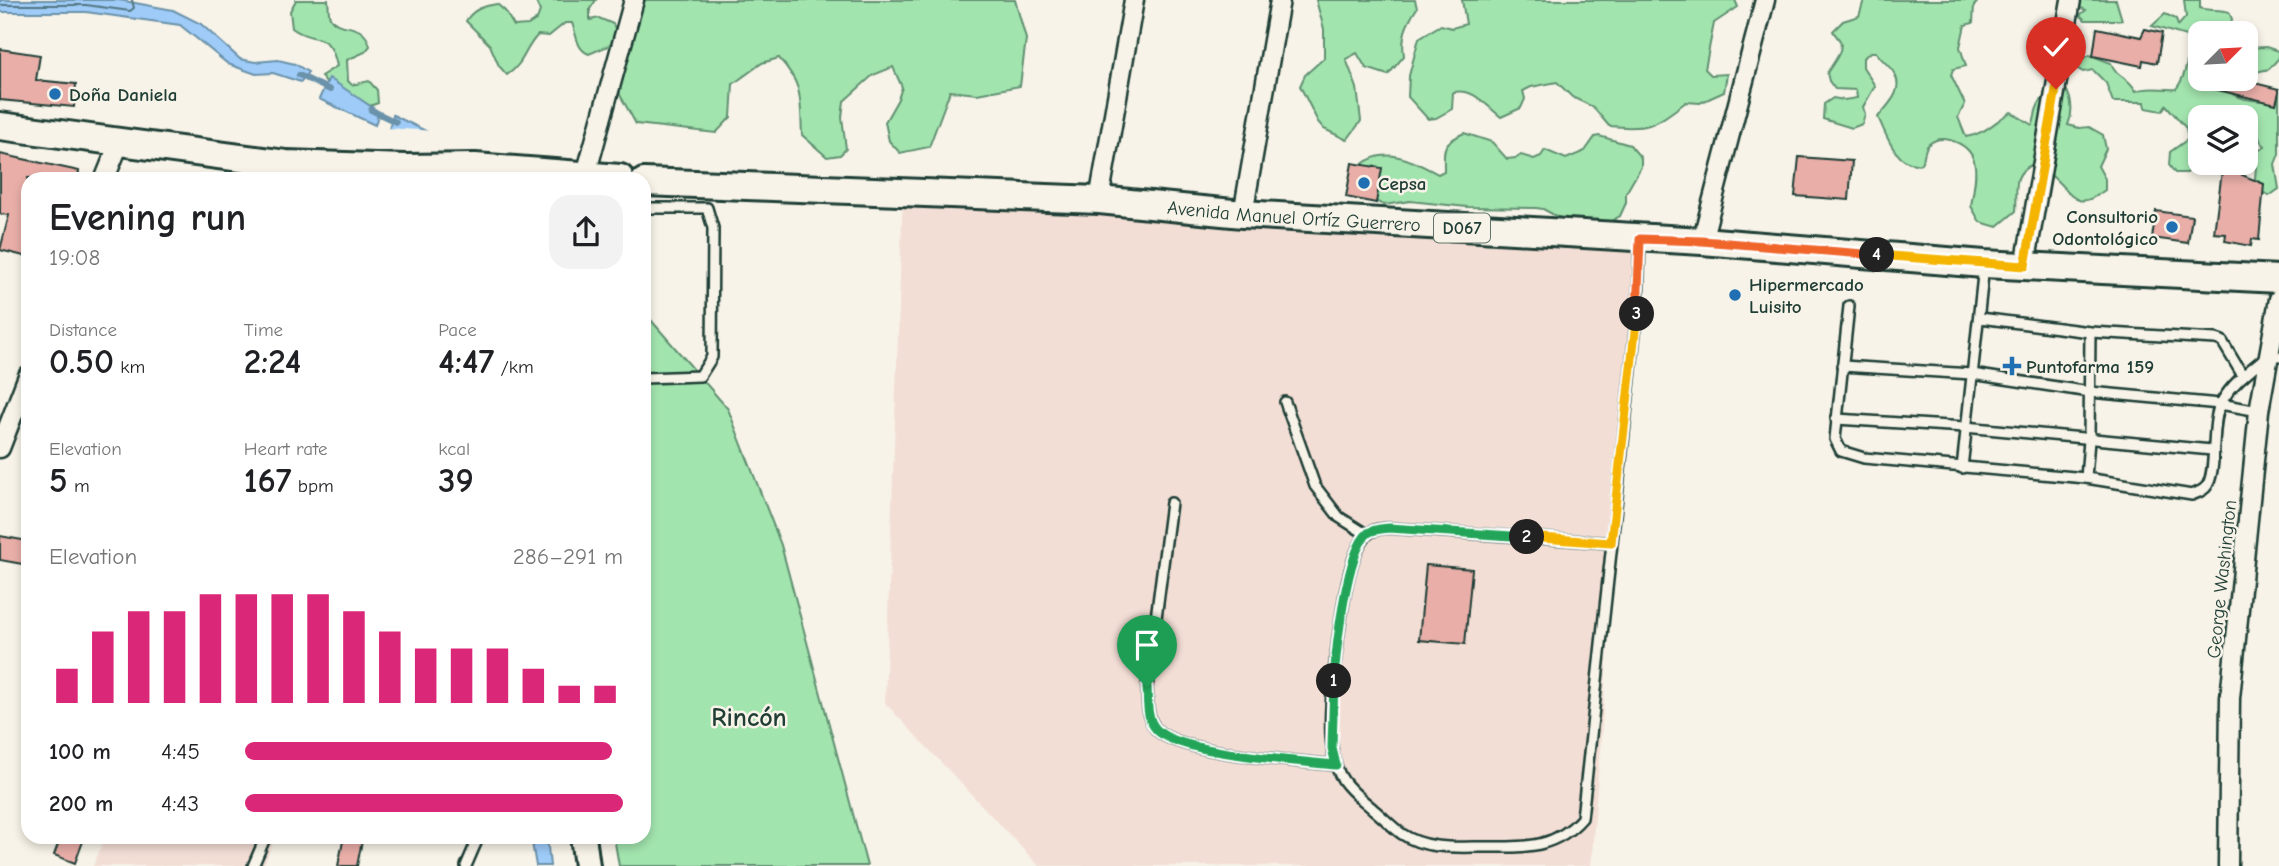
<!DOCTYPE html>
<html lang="en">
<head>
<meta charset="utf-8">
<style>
	body { margin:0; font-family:"Comic Neue",sans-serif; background:#f2f2f2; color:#202124; height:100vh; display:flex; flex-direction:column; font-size:26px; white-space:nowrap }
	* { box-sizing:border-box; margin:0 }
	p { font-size:23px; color:#757577 }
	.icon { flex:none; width:38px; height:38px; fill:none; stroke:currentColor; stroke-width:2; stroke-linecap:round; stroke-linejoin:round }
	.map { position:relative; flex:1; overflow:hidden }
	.drawer { position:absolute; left:21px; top:172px; width:630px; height:672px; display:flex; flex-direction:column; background:#fff; border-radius:21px; box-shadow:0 4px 10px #0003 }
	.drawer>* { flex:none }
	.needle { width:46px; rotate:66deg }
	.controls { position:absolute; left:2188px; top:21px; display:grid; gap:14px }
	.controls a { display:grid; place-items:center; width:70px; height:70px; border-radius:14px; background:#fff; box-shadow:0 4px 10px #0003; font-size:35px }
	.pin { position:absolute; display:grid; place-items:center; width:60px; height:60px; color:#fff; margin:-72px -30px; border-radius:50% 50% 50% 0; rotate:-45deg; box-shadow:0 0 7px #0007 }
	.pin .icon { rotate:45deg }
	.km { position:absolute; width:35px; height:35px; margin:-18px; border-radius:50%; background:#222; color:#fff; font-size:19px; line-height:35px; text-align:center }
	.round { display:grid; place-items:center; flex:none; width:74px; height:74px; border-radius:21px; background:#f2f2f2 }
	.overview { display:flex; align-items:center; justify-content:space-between; height:119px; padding:0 28px }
	h1 { font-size:38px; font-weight:800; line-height:52px }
	.stats { display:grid; grid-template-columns:repeat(3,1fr); gap:10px; height:119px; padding:7px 28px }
	.stats div { display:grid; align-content:center }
	.stats b { font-size:35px; font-weight:800 }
	.stats small { font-size:19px; font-weight:400 }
	.stats p { font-size:19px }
	.chart { height:196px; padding:14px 28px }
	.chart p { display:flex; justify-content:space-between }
	.chart svg { width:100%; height:126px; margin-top:7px; stroke:#db2777; stroke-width:6 }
	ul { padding:0 28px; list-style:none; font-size:23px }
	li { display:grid; grid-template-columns:112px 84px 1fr; align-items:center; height:52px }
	li i { height:18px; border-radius:9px; background:#db2777 }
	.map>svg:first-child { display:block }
	.built { fill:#f3ded5 }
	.green { fill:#a2e4ae; stroke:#609071; stroke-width:2 }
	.water { fill:#9ecbf8; stroke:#6b92aa; stroke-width:2 }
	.pier { fill:#f7f3e8 }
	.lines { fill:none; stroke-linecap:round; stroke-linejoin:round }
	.shore { stroke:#527682; stroke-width:2 }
	.stream { stroke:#6b92aa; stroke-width:6 }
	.building { fill:#e9aea8; stroke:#1f3d34; stroke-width:2 }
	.lane-casing { stroke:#1f3d34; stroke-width:14 }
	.street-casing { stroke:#1f3d34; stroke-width:23 }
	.secondary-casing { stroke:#1f3d34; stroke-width:30 }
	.primary-casing { stroke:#1f3d34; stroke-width:32 }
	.lane { stroke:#f7f3e8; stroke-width:9 }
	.street { stroke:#f7f3e8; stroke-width:18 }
	.secondary { stroke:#f7f3e8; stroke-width:24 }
	.primary { stroke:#f7f3e8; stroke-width:26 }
	.split-1-casing { stroke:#fff; stroke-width:14 }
	.split-2-casing { stroke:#fff; stroke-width:14 }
	.split-3-casing { stroke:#fff; stroke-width:14 }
	.split-4-casing { stroke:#fff; stroke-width:14 }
	.split-5-casing { stroke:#fff; stroke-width:14 }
	.split-1 { stroke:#22a559; stroke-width:9 }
	.split-2 { stroke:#22a559; stroke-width:9 }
	.split-3 { stroke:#f5b400; stroke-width:9 }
	.split-4 { stroke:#f0652b; stroke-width:9 }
	.split-5 { stroke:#f5b400; stroke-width:9 }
	.poi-dot { fill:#1f6fb2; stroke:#f7f3e8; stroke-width:2.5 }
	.labels { text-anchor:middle; stroke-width:5; stroke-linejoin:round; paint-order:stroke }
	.shield { fill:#f7f3e8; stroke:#60746a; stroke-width:2 }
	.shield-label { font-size:18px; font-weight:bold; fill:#1f3d34 }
	.poi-label { font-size:19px; font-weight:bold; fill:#1f3d34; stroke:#f7f3e8; text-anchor:start }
	.street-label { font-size:19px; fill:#1f3d34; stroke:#f7f3e8 }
	.district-label { font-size:26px; font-weight:bold; fill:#1f3d34; stroke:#f7f3e8 }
</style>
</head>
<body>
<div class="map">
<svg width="2279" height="866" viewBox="0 0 2279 866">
	<rect width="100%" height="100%" fill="#f7f3e8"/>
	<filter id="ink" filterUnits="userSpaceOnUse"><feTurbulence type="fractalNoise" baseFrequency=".0143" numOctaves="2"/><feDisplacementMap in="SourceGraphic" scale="14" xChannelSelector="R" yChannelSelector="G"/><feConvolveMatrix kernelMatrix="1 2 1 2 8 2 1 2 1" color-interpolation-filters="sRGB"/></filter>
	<g filter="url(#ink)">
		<g class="built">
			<polygon points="903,192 1640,239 1591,866 1039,866 885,703"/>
			<polygon points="105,837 276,837 263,866 93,866"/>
		</g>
		<g class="green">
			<path d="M296 0H328C329 5 328 13 330 17 338 33 363 19 370 46L365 52 347 60 348 81 352 85 369 81 377 90 378 103 358 110 329 87 321 76 337 66C329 28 314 45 292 28L290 11Z"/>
			<path d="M535 0H596L590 9V20L599 18 613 24 618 35 615 43 589 54C576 49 577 35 572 23H565L549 36 538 35C524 49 525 63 507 75L499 66 490 45 466 21C473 9 484 6 497 4L505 11 514 26 528 25 537 19 540 11Z"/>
			<path d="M632 0H1015L1026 39 1020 86 977 94 950 91 929 147 900 153 889 141 885 122 898 99 902 87 893 67 873 75 844 101 842 117 846 149 840 155 827 157 802 135C800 99 804 86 779 58L762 63 733 84 731 117 716 133 636 124 620 95 618 80Z"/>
			<path d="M1316 0H1415L1417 8C1406 25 1401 36 1404 56L1388 75 1366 68 1357 53 1346 59 1357 88 1361 121 1347 140 1324 129 1318 122 1300 86 1305 75 1324 58V29Z"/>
			<path d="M1462 0H1735L1738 7 1714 23 1705 69 1711 75 1727 74 1724 92 1700 103 1686 102C1653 126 1650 130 1609 126L1593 107 1572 97 1557 82 1531 87 1523 91 1525 99 1521 108 1501 117C1485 105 1475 88 1453 92L1452 109 1436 118 1428 119 1408 97 1409 76 1419 38 1441 25 1452 28 1466 24Z"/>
			<path d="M1864 0H1979L1974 6 1973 23 1965 25 1960 47 1966 66 1953 69 1951 75 1965 104 1958 117 1966 137C1986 134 1995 121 2011 112L2032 125C2036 119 2034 115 2037 108 2041 96 2054 89 2065 87 2072 99 2074 111 2068 125L2079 128 2089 127 2103 135 2106 149 2098 166 2105 179V190C2076 212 2074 196 2053 177 2047 172 2041 169 2035 163 2010 174 2018 188 2016 211L1997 227 1980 222 1971 206C1975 179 1985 150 1950 140 1943 138 1935 139 1929 144 1923 149 1926 158 1920 164 1896 167 1886 134 1878 117 1888 105 1905 90 1894 73 1890 66 1881 60 1876 52H1871L1863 58V67L1875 86 1863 107 1865 114 1862 124 1852 128 1823 119 1824 104 1833 98 1844 100 1857 98 1856 90 1835 89 1829 81 1827 73C1832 64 1844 52 1840 41 1838 37 1835 35 1833 31L1843 21 1859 16Z"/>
			<polygon points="2077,0 2116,0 2122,20 2085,20 2080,15 2086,10 2076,6"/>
			<path d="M2184 0H2200V8C2210 11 2219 9 2229 12L2232 19 2229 33H2200V79C2221 79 2220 88 2236 96 2246 100 2261 102 2272 100L2276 93 2279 94V154L2275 164 2279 189 2269 196 2257 188 2255 179 2257 152 2265 146 2261 142 2257 132 2245 126V117H2200V163H2208L2206 167 2197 163 2187 173H2175L2169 165 2170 152 2188 139 2186 128 2166 105 2162 111 2146 108 2145 102H2113L2106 83 2093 70 2083 72 2075 67 2078 60 2090 55 2111 63C2117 78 2128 76 2136 91 2148 86 2163 90 2176 89 2187 75 2190 54 2186 36L2152 26 2165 14 2176 19 2178 26 2186 17Z"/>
			<polygon points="2266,47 2278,51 2279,58 2269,69 2256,72 2251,79 2240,79 2245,79 2245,48"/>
			<path d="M1464 133 1492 142 1507 159 1516 158 1521 155 1534 159 1541 156 1545 150 1566 159 1585 151 1595 137 1599 136 1630 145 1641 158V167L1626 193V203L1620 216 1602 226 1569 223 1543 209 1536 208 1467 207 1410 201 1384 205 1372 200 1361 165C1386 145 1414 161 1438 174L1444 171C1444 147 1441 144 1464 133Z"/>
			<polygon points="644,312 728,409 781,545 867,866 619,866 614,837 644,836"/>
		</g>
		<g class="water">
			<polygon points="0,0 119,0 173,10 201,24 240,59 255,62 278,60 295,64 308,72 301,82 273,73 256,74 228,64 180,25 86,12 0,12"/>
			<polygon points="329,78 379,112 375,125 319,99"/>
			<polygon points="393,115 434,135 387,136"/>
			<polygon points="531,837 547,837 550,866 536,866"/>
		</g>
		<polygon class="pier" points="386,128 435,131 437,135 434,138 387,139 384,136"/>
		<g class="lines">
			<polyline class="shore" points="0,5 86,5 130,11 134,8 132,0"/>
			<g class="stream">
				<polyline points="299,75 330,90"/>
				<polyline points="371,110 396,122"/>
			</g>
		</g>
		<g class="building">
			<polygon points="2097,28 2141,37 2145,29 2162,33 2157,63 2143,60 2142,66 2093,56"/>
			<polygon points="0,49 40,55 36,80 76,84 74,107 0,100"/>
			<polygon points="2198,79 2238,79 2279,89 2279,92 2276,104 2197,85"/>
			<polygon points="0,154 79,171 78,178 28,178 28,257 0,250 9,215 0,214"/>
			<polygon points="1799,157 1852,161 1849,200 1795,196"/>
			<polygon points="1352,163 1382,168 1376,203 1346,197"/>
			<polygon points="2223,163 2244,163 2242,175 2264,184 2259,240 2252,239 2251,246 2225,241 2226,234 2214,233"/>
			<polygon points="2156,211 2192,216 2188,243 2152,238"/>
			<polygon points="0,536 28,541 28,565 0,560"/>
			<polygon points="1426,565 1472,569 1465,644 1419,640"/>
			<polygon points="61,836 85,836 75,863 54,855"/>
			<polygon points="344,836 363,836 357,866 338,866"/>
		</g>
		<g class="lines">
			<defs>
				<g id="lane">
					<polyline points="644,208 707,208 713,228 712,357 700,376 644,378"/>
					<path d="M1849 306 1835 439 1841 451 1864 458 2086 478 2192 495C2196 493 2203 491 2206 487 2218 474 2210 422 2221 403 2232 383 2250 370 2267 356L2279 357"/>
					<polyline points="1980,318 2090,332 2216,339 2222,341 2243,376"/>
					<polyline points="1842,366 1972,374 2090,392 2220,404 2259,411"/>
					<polyline points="1285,402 1315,486 1339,517 1366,534"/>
					<polyline points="1836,419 1965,427 2212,450"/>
					<polyline points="1962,468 1984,266"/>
					<polyline points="2086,478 2089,440 2090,332"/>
					<path d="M1171 503 1147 687C1148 702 1146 717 1156 729 1177 754 1300 761 1336 765"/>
					<path d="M1611 543 1389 528C1380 529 1371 529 1365 537 1348 557 1342 613 1338 639 1334 676 1321 748 1343 780 1351 792 1363 800 1374 810 1383 817 1392 827 1402 834 1426 850 1457 847 1484 847 1523 847 1554 850 1582 818L1638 305 1640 240"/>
					<polyline points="253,866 266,836"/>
					<polyline points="466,866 479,836"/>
				</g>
				<g id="street">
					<polyline points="586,174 634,0"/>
					<polyline points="105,178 120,141"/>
					<polyline points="1099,200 1134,0"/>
					<polyline points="1243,214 1280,0"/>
					<polyline points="1702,241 1765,0"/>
					<polyline points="2025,266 2071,0"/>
					<polyline points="0,448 28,376"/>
					<polyline points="2228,866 2230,698 2259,411 2279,299"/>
				</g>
				<polyline id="secondary" points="583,836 587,866"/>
				<g id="primary">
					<polyline points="0,126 286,164 405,168 475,167 620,178"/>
					<path id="s1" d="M644 182 1099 200 1243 214 1702 241 1984 264 2279 279"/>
				</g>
			</defs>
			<use href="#lane" class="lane-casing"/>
			<use href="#street" class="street-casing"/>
			<use href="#secondary" class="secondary-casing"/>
			<use href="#primary" class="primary-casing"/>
			<use href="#lane" class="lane"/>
			<use href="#street" class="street"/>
			<use href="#secondary" class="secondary"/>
			<use href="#primary" class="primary"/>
		</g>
	</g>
	<g class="lines" filter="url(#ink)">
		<defs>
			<path id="split-1" d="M1147 687C1148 702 1146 718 1156 729 1177 754 1300 761 1336 765L1332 748 1334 681"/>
			<path id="split-2" d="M1334 681C1336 651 1346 551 1368 533 1374 529 1382 529 1389 528L1527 537"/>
			<polyline id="split-3" points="1527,537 1611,543 1637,314"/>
			<polyline id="split-4" points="1637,314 1640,239 1702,241 1877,255"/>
			<polyline id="split-5" points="1877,255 2025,266 2056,89"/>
		</defs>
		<use href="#split-1" class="split-1-casing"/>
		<use href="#split-2" class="split-2-casing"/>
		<use href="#split-3" class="split-3-casing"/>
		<use href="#split-4" class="split-4-casing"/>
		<use href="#split-5" class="split-5-casing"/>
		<use href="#split-1" class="split-1"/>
		<use href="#split-2" class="split-2"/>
		<use href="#split-3" class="split-3"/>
		<use href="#split-4" class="split-4"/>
		<use href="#split-5" class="split-5"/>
	</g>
	<g class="poi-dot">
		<circle cx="55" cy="94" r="7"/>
		<circle cx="1364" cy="183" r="7"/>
		<circle cx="2172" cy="227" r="7"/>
		<circle cx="1735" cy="295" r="7"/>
		<path d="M2008.5 355.5h7v7h7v7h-7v7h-7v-7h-7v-7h7z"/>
	</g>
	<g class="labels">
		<rect class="shield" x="1434" y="213.5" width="56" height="29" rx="5"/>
		<g class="shield-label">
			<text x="1462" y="234">D067</text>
		</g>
		<g class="poi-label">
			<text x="69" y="101">Doña Daniela</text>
			<text x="1378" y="190">Cepsa</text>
			<text x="2158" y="223" text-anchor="end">Consultorio<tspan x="2158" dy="22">Odontológico</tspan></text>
			<text x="1749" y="291">Hipermercado<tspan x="1749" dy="22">Luisito</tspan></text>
			<text x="2026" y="373">Puntofarma 159</text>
		</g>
		<g class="street-label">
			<text dy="7" stroke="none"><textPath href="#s1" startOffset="651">Avenida Manuel Ortíz Guerrero</textPath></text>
			<text transform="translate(2221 579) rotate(-84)" y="7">George Washington</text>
		</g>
		<g class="district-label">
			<text x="749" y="726">Rincón</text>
		</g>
	</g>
</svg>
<div class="controls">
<a><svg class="needle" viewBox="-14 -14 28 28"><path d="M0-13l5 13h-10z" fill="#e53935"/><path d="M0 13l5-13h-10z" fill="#757577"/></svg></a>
<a><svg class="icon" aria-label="layers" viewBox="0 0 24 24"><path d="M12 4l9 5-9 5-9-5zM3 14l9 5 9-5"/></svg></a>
</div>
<div class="pin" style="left:1147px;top:687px;background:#1e9e55"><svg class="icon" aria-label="arrive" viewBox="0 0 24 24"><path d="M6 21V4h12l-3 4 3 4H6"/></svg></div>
<div class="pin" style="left:2056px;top:89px;background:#d93025"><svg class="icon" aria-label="check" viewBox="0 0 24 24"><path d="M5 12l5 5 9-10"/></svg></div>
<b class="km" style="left:1334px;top:681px">1</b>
<b class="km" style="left:1527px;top:537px">2</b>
<b class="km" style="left:1637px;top:314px">3</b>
<b class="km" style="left:1877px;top:255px">4</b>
<section class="drawer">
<div class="overview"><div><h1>Evening run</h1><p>19:08</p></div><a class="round"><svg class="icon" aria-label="share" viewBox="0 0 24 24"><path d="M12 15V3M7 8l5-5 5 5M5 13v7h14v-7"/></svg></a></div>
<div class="stats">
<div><p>Distance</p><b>0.50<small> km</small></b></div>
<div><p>Time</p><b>2:24</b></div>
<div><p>Pace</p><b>4:47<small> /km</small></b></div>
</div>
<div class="stats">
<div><p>Elevation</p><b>5<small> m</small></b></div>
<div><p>Heart rate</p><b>167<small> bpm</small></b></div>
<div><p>kcal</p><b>39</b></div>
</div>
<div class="chart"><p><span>Elevation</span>286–291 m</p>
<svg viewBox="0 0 160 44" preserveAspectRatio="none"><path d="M5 44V32M15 44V19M25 44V12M35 44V12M45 44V6M55 44V6M65 44V6M75 44V6M85 44V12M95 44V19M105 44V25M115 44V25M125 44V25M135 44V32M145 44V38M155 44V38"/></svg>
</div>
<ul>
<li><b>100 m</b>4:45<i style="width:97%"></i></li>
<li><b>200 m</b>4:43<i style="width:100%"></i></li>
</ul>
</section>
</div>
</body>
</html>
